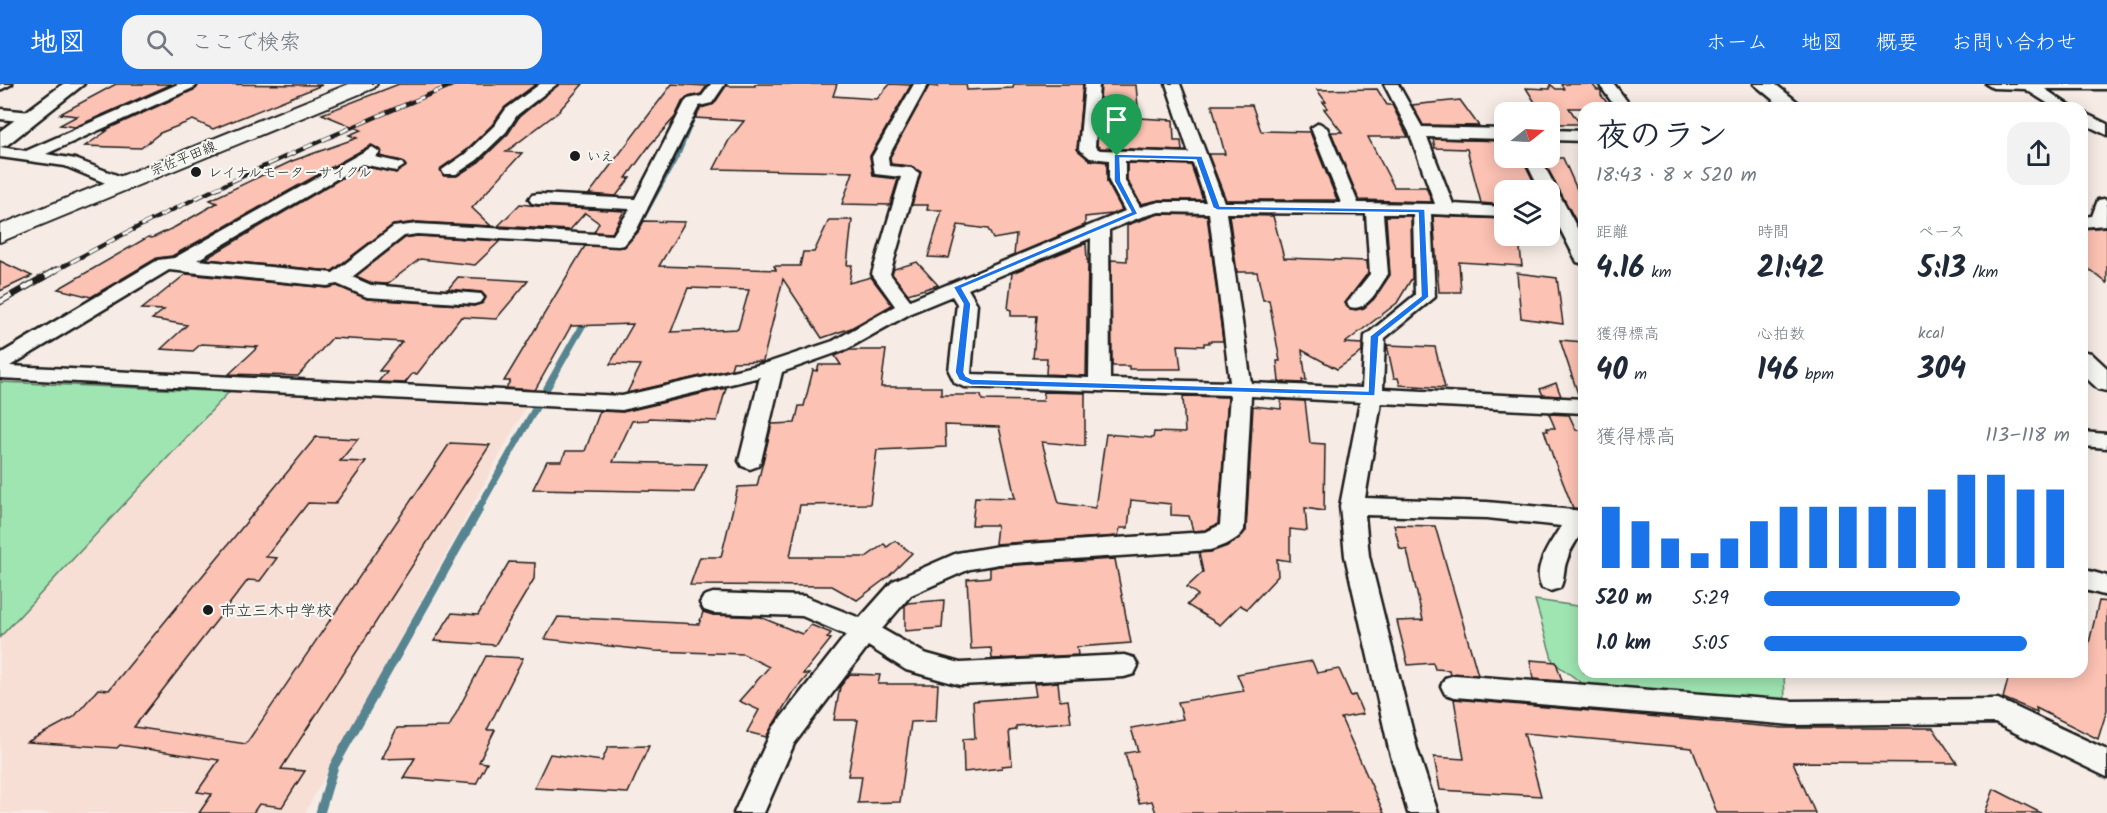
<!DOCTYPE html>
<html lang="ja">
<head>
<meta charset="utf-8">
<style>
	body { margin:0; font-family:Kalam,"Klee One",sans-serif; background:#f2f2f3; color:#1f2937; height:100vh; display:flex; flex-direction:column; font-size:22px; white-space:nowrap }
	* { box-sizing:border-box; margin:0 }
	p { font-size:20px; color:#747a83 }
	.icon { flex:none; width:33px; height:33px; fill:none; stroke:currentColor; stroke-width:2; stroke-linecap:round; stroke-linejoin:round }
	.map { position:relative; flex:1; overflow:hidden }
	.sheet { position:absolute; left:1578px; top:18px; width:510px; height:576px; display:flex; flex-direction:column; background:#fff; border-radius:18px; box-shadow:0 3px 15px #0003 }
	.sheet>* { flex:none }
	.needle { width:39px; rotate:72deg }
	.fabs { position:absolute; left:1494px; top:18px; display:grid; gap:12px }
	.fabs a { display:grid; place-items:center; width:66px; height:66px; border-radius:12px; background:#fff; box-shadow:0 3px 15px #0003; font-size:30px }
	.pin { position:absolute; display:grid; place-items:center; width:51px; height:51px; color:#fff; margin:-62px -26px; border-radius:50% 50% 50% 0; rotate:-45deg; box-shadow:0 0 6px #0007 }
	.pin .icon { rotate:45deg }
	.round { display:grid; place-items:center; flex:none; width:63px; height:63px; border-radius:18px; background:#f2f2f3 }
	.head { display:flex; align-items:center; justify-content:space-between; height:102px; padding:0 18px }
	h1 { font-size:33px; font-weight:600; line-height:45px }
	.stats { display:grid; grid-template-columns:repeat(3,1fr); gap:9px; height:102px; padding:6px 18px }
	.stats div { display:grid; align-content:center }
	.stats b { font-size:30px; font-weight:600 }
	.stats small { font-size:16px; font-weight:400 }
	.stats p { font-size:16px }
	.chart { height:168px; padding:12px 18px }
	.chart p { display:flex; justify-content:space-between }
	.chart svg { width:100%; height:108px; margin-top:6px; stroke:#1a73e8; stroke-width:6 }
	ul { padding:0 18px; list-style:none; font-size:20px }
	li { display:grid; grid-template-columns:96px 72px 1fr; align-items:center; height:45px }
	li i { height:15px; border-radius:8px; background:#1a73e8 }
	header { display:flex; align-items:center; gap:36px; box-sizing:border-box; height:84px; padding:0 30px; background:#1a73e8; color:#fff }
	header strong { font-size:28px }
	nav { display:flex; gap:33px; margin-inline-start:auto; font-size:21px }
	.search { width:420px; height:54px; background:#f2f2f3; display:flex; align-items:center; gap:15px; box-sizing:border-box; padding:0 21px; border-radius:18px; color:#747a83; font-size:22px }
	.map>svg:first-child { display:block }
	.built { fill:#f8dfd6 }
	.green { fill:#9fe5b2; stroke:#5e8067; stroke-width:1.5 }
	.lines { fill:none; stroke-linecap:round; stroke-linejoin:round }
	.stream-far2 { stroke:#568490; stroke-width:5 }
	.stream-far1 { stroke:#568490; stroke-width:7 }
	.stream { stroke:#568490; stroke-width:9 }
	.building { fill:#fcc2b3; stroke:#1c1c1c; stroke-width:1.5; fill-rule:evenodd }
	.minor-casing { stroke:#1c1c1c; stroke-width:5 }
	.tertiary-casing { stroke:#1c1c1c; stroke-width:5 }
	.secondary-casing { stroke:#1c1c1c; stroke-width:4 }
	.minor { fill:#f6f6f2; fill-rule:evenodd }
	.tertiary { fill:#f6f6f2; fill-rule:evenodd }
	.secondary { fill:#f6f6f2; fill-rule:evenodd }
	.rail-far1-casing { stroke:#1c1c1c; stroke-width:4.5 }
	.rail-casing { stroke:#1c1c1c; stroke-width:7 }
	.rail-far1 { stroke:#f6f6f2; stroke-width:3; stroke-dasharray:10; stroke-linecap:butt }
	.rail { stroke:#f6f6f2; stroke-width:4.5; stroke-dasharray:13; stroke-linecap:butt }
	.route { fill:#1a73e8; stroke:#fff; stroke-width:1.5; fill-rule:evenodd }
	.poi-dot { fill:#1c1c1c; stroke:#f6f6f2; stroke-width:2 }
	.labels { text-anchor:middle; stroke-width:4.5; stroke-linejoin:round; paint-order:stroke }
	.far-poi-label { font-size:14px; fill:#1c1c1c; stroke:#f6f6f2; text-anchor:start }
	.far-street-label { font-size:14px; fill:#1c1c1c; stroke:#f6f6f2 }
	.poi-label { font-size:16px; fill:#1c1c1c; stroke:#f6f6f2; text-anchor:start }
</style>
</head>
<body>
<header>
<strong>地図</strong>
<div class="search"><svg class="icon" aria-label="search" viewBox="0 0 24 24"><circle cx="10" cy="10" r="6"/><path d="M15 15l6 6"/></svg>ここで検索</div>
<nav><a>ホーム</a><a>地図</a><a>概要</a><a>お問い合わせ</a></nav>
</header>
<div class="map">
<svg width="2107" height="729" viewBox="0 0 2107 729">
	<rect width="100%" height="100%" fill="#f7ece5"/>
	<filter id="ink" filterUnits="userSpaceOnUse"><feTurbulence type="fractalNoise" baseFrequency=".0167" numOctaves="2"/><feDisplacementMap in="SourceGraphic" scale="12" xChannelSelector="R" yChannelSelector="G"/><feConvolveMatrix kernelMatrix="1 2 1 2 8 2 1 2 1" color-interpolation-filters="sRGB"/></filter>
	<g filter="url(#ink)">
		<polygon class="built" points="0,294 276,307 526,323 305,729 0,729"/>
		<g class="green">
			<polygon points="0,298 229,308 0,553"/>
			<polygon points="1535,516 1584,523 1584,588 1784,588 1785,619 1589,604 1553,578"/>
		</g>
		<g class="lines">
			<polyline class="stream-far2" points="626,164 679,68 696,26"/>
			<polyline class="stream-far1" points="478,426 586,235"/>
			<polyline class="stream" points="320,729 334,682 479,425"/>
		</g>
		<g class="building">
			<polygon points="116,0 172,0 75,43 60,41 77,32 60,30"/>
			<polygon points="199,0 322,1 213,45 193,36 160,49 141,64 85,62 107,47 103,47 196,5"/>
			<polygon points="399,0 536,0 505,23 492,41 464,68 441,84 444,92 457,92 479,78 508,50 519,33 559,0 583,0 557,29 506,68 522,69 472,124 491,142 417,138 393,141 332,187 205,175 362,82 396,89 406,82 402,77 379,72 381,66 371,61 172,172 157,174 91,213 58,205 148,153 152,154 175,143 217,119 210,116 292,77 357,54 349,51 361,46 322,30"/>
			<polygon points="672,0 707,2 701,10 688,13 683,16 675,33 650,61 626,94 630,94 616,112 589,110"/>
			<polygon points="755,0 837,0 833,12 877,15 890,0 911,1 870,72 873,92 898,95 890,121 842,120 853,88 714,85 729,56 744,37 695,34 701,24 714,20 726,2 755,2"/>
			<polygon points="938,0 966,0 967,6 1013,4 1014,0 1083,0 1077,65 1089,76 1107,78 1107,98 1122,126 1112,130 1085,133 1085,141 1014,171 1016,151 993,155 988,145 958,141 949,174 928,173 942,126 927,126 928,121 912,121 921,88 911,82 891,80 890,73 929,2 938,3"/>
			<polygon points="1550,0 1556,5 1564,5 1561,0 1592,0 1597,6 1601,6 1601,11 1611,24 1569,24 1580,40 1550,40 1550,28 1541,28 1526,4 1550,5"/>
			<polygon points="1101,1 1136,1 1139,34 1173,36 1174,57 1181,57 1182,67 1101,64 1097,62"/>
			<polygon points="1377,5 1387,21 1392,21 1408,53 1368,53 1394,103 1426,103 1432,118 1359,116 1331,48 1342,48 1324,25 1328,24 1323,18 1326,18 1317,6"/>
			<polygon points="1460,16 1479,42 1423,41 1412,21"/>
			<polygon points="1212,21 1252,21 1261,47 1310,48 1337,116 1226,116 1208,70 1225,70"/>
			<polygon points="1433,55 1504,57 1504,74 1522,74 1538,106 1504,106 1504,121 1481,119 1467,65 1435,64"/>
			<polygon points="1542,74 1563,74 1584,121 1584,152"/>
			<polygon points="1127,79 1191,81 1203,116 1159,116 1141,120 1127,96"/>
			<polygon points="520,120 538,122 624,127 612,149 594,148 599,139 585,129 570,146 498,142"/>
			<polygon points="1159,130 1207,131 1223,257 1209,257 1209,259 1204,259 1204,262 1178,261 1181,285 1129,285 1129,282 1112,282 1111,176 1127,177 1127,141"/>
			<polygon points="1229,131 1273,132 1284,174 1367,177 1368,189 1345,219 1348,224 1356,226 1364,224 1374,215 1390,191 1386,132 1411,132 1412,194 1397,219 1345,259 1362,260 1362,268 1337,285 1302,266 1306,296 1302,296 1303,299 1279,298 1277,277 1280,277 1269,216 1263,216 1257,188 1237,188"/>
			<polygon points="1433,132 1504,135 1504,155 1519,156 1522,182 1459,178 1461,208 1439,208"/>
			<path d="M829 136H852L847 181H852L849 199 871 193 892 221 851 244 822 254 783 195 763 277 733 278 731 285 627 309 641 281 610 280 633 240 571 242 535 306 506 304 510 297H504L585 162 624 163 638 148 644 137 685 138 659 182 776 186 774 182H800L803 168H814ZM688 204 749 206 738 245 671 248Z"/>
			<polygon points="2107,143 2107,199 2082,180 2082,145"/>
			<polygon points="417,152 500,157 475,181 420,175 387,200 372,199 356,192 405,154"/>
			<polygon points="1086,159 1087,176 1088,176 1086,292 1046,290 1047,274 1033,274 1037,232 1011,232 1011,226 1008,225 1012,189"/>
			<polygon points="0,177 32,192 0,207"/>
			<polygon points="917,178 938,201 908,210 892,190 894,185"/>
			<polygon points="1517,189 1557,194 1563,240 1521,234"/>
			<polygon points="186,190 327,204 337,202 367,215 474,222 483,219 486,213 481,208 448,205 458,193 528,197 496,235 461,233 417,290 412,290 405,299 378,298 387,287 379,287 402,258 332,254 298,292 229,290 258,263 201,260 193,267 161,265 187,241 152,235 164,226 142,225"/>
			<polygon points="1560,256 1584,258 1584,313 1579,313"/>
			<polygon points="1387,261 1435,263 1445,304 1400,301 1398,294 1394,294"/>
			<polygon points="850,266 886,266 881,303 941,303 941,311 981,311 982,316 1043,317 1044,308 1085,309 1085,362 1042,358 1059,419 1095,424 1106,350 1153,354 1154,348 1185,349 1183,312 1228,313 1218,440 1205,446 1193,447 1189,432 1171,431 1171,420 1131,416 1128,444 1120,444 1118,452 995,460 997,441 972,441 975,413 1015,414 999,343 945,341 946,363 877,366 870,420 800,421 790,473 866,473 884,460 887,463 895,457 912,469 888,493 857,516 832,502 690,501 700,473 721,473 738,403 757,402 772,340 795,339 799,322 804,322 813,286 817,287 819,281 841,281 835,272"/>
			<polygon points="1556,299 1561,312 1543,311 1540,305"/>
			<polygon points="726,304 717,337 649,334 648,336 632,337 613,378 707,380 694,408 533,405 547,377 561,377 566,367 585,367 600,327 623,328"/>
			<polygon points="1281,316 1305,317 1310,359 1325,360 1324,427 1305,424 1307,447 1290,445 1290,477 1277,475 1278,492 1247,525 1240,521 1220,541 1187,521 1198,511 1187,503 1203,488 1199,469 1211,468 1230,461 1246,447 1253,322 1281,325"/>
			<polygon points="1549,330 1569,331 1576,346 1584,347 1584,425 1573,424 1553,373 1544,346 1548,347 1547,344 1555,344"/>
			<polygon points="316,353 358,355 340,377 366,378 335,420 308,419 266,473 277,474 260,497 248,496 134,643 246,660 450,359 490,361 281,685 305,687 282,723 259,720 253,729 199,729 212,710 197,708 219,676 120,661 117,664 27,658 74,633 98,605 109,606"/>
			<polygon points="1394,441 1435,442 1478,591 1450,590 1449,586 1435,585 1433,579 1408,581 1397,537 1423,536 1407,466 1400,465"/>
			<polygon points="1115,475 1131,559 1077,563 1078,571 992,575 991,564 971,565 967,495 990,493 990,484 999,482"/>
			<polygon points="509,478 535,479 534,495 495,561 434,557 452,529 478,531"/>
			<polygon points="944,516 942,544 905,547 905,522 907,519"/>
			<polygon points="2099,517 2107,518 2107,626 2098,655 2036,624 2037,628 2003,614 2010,588 2082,588"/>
			<polygon points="703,528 713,531 760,533 802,550 811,541 831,549 827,554 831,555 803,590 809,590 791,611 766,653 747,648 759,626 739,617 769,583 743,570 654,567 545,555 558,533 699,540"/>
			<polygon points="486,572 523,574 487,646 495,646 479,678 487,679 476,700 403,694 415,674 382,675 397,644 449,643"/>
			<polygon points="1530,576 1556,578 1562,597 1533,595"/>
			<polygon points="1312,577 1317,589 1339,585 1351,612 1355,611 1363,630 1341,634 1384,729 1156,729 1152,717 1139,719 1125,669 1138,667 1131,644 1183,635 1178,618 1244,607 1237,590"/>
			<polygon points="850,590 880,591 878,600 938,600 936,637 911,638 900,718 858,719 862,692 848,692 858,636 834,636 840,603"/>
			<polygon points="1058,598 1060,617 1068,616 1071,638 1016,642 1016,646 1009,647 1012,681 1002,682 1002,684 964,688 963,655 975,654 973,617 1036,612 1034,600"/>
			<polygon points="1454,615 1783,644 1933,644 1957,679 1793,678 1815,729 1717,729 1692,664 1524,649 1541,712 1440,706 1434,673 1464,675"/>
			<polygon points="649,662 628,709 534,704 550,670 602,677 608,663"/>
			<polygon points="1994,705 2041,729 1985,729"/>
		</g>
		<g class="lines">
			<defs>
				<g id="minor">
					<polygon points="0,0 12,0 0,6"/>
					<polygon points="178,0 197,0 195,3 46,70 75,75 127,95 129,99 127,103 115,103 65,82 0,73 0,63 26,67"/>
					<polygon points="540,0 557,0 517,31 506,48 477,76 456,90 444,90 442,86 465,70 494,42 506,25"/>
					<path d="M711 0H725L712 19 699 22 636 147 624 161 618 162 417 150 404 152 352 193 371 201 481 210 484 214 481 218 474 220 367 213 337 200 327 202 169 186 10 282 622 312 767 279 833 257 895 222 872 190 901 93 875 90 872 73 914 0H928L888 73 889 82 911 84 919 89 890 190 910 216 1125 127 1109 97V76L1090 74 1079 65 1085 0H1099L1095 63 1100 66 1189 69 1166 0H1180L1224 118 1341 119 1311 44 1319 39 1327 44 1358 119 1435 120 1409 48 1384 0H1398L1422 43 1504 45V55L1427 53 1453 120 1504 123V133L1431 130 1435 213 1385 254 1383 305 1584 315V329L1381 319 1365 414 1487 418 1584 427C1584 456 1574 454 1567 476 1563 485 1565 495 1560 504L1551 507 1542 504C1531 484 1551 459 1561 442L1487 434 1365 431 1369 472 1417 665 1438 729H1408L1389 665 1345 472 1340 422 1360 318 1251 312 1244 446C1238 457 1222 462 1210 466L999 480 970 485 911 511 882 545 924 569 960 579 1124 571 1134 574 1138 582 1134 590 1124 593 960 601 906 586 868 562 794 660 764 729H734L773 644 846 551 802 532 713 529 704 526 700 519 704 512 713 509 804 512 860 534 893 497 957 469 999 462 1206 448 1220 441 1230 311 964 303 955 299 949 287 957 220 952 212 913 228 847 265 782 288 761 377 758 382 750 385 742 382 739 377 760 293 622 326 0 294V270L158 176 174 174 372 63 380 68 375 73 402 79 404 82 396 87 362 80 197 176 333 189 393 143 417 140 613 151 630 125 538 120 532 119 529 115 532 111 538 110 635 115 685 18 688 15 702 12ZM1125 77 1193 79 1206 118H1159L1140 123 1125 97ZM1159 128 1209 129 1230 298 1110 295 1109 146 1141 133ZM1226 129 1366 130 1370 190 1347 219 1350 223C1368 228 1379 203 1388 190L1383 130H1413L1415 211 1365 252 1362 304 1251 299ZM1091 154 1089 294 971 290 977 220 968 205Z"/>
					<polygon points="1599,0 1614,0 1632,24 1616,24"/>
					<polygon points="1986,0 2107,0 2107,5 2045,5 2073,24 2055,24 2025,5 1993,4"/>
					<polygon points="0,25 31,28 39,33 31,38 0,35"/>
					<polygon points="2082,28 2107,40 2107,51 2082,39"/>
					<polygon points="1550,46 1584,47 1584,57 1550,56"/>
					<polygon points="1524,74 1540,74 1584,157 1584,180 1577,178 1575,174 1550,125 1550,106 1540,106"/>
					<polygon points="2104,115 2107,116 2106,141 2082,143 2082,133 2092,132 2098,116"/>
					<polygon points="2082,348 2107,350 2107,364 2082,362"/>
					<polygon points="2082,485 2107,492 2107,512 2082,505"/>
					<polygon points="1455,591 1793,617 1998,615 2107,666 2107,693 1995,639 1793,641 1455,613 1445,610 1441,602 1445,594"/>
				</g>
				<g id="tertiary">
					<polygon points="63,0 84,0 7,61 0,63 0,47"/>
					<polygon points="1754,0 1775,0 1805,24 1783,24"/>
					<polygon points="2082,267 2091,269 2107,284 2107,307 2098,305 2082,290"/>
				</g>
				<polygon id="secondary" points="349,0 377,0 374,4 0,158 0,141"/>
			</defs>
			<use href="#minor" class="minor-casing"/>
			<use href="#tertiary" class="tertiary-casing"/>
			<use href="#secondary" class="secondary-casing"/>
			<use href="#minor" class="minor"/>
			<use href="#tertiary" class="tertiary"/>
			<use href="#secondary" class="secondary"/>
			<defs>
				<path id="rail-far1" d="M53 188C183 116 318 56 455 0"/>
				<polyline id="rail" points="0,218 56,186"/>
			</defs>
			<use href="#rail-far1" class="rail-far1-casing"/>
			<use href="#rail" class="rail-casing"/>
			<use href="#rail-far1" class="rail-far1"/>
			<use href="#rail" class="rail"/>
		</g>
	</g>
	<path class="route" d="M1114 70 1202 72 1220 122 1425 125 1429 213 1379 253 1375 312 971 301 959 296 955 288 963 220 953 203 1131 128 1114 97ZM1120 74 1196 76 1213 124 1217 126 1418 129 1421 212 1370 252 1368 307 972 295 966 292 964 288 971 220 962 204 1138 130 1121 97Z"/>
	<g class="poi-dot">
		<circle cx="575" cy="72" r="6"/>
		<circle cx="196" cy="88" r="6"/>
		<circle cx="208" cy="526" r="6"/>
	</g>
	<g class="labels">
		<g class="far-poi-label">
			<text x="587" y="77">いえ</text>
			<text x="208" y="93">レイナルモーターサイクル</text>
		</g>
		<g class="far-street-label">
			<text transform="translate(183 74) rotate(-22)" y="5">宗佐平田線</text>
		</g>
		<g class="poi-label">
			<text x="220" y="532">市立三木中学校</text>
		</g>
	</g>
</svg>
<div class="fabs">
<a><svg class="needle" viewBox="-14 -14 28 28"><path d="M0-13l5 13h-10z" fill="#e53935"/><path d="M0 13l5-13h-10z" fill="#747a83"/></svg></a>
<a><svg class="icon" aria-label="layers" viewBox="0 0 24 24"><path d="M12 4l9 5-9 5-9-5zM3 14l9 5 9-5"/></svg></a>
</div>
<div class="pin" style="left:1117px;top:72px;background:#1e9e55"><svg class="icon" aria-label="arrive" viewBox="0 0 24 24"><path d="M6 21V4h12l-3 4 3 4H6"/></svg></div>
<section class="sheet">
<div class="head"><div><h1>夜のラン</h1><p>18:43 · 8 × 520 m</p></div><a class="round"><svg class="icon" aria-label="share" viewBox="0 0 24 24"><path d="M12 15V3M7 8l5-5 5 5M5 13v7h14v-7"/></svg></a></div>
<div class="stats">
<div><p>距離</p><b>4.16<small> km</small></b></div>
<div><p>時間</p><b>21:42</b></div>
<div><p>ペース</p><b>5:13<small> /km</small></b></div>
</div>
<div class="stats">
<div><p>獲得標高</p><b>40<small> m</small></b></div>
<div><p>心拍数</p><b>146<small> bpm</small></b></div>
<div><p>kcal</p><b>304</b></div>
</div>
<div class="chart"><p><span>獲得標高</span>113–118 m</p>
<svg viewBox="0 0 160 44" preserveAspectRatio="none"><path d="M5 44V19M15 44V25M25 44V32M35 44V38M45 44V32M55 44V25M65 44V19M75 44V19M85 44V19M95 44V19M105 44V19M115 44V12M125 44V6M135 44V6M145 44V12M155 44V12"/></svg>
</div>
<ul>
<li><b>520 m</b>5:29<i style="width:64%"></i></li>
<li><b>1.0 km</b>5:05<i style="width:86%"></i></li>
</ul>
</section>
</div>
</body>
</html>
